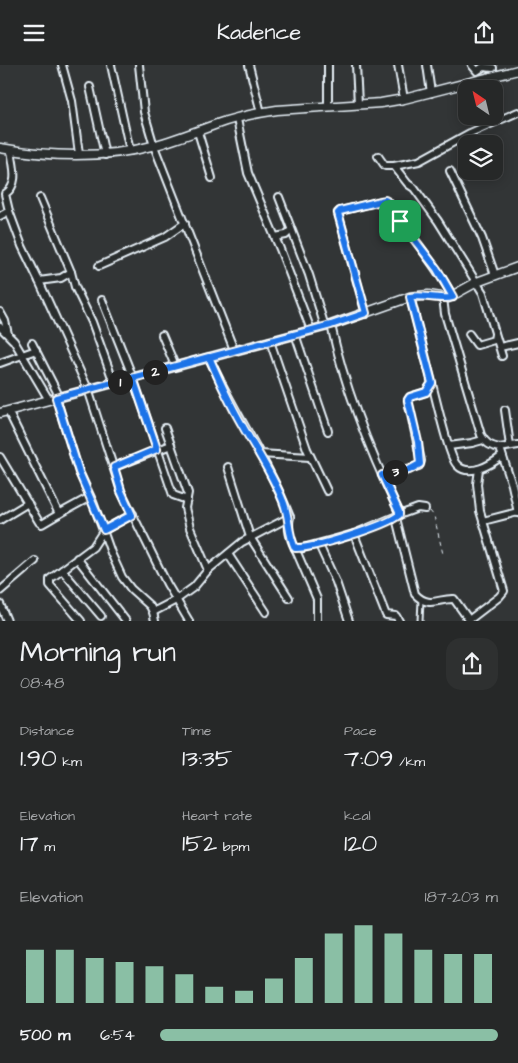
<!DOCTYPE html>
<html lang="en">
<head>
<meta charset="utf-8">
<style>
	body { margin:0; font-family:"Architects Daughter",sans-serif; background:#2e3030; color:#f1f3f6; height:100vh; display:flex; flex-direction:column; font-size:19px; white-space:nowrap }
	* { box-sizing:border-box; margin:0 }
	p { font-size:16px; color:#a4a6a8 }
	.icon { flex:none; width:28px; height:28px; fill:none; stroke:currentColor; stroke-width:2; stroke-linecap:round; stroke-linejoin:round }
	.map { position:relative; height:556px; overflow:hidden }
	.side { display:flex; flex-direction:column; background:#262828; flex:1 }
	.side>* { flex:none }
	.needle { width:32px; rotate:325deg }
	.controls { position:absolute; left:458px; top:15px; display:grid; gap:10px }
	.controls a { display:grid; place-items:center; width:45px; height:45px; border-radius:10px; background:#262828; box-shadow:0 2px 12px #0003,0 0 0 1px #424445; font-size:25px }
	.pin { position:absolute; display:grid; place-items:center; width:42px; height:42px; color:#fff; margin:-21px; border-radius:10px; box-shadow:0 2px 8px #0006 }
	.km { position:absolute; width:25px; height:25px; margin:-12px; border-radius:50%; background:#222; color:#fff; font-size:14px; line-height:25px; text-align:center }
	.round { display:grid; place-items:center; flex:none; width:52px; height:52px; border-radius:15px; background:#2e3030 }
	.head { display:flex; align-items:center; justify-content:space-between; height:85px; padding:0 20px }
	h1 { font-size:28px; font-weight:600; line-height:38px }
	.metrics { display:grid; grid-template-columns:repeat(3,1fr); gap:8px; height:85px; padding:5px 20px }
	.metrics div { display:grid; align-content:center }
	.metrics b { font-size:25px; font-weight:600 }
	.metrics small { font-size:14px; font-weight:400 }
	.metrics p { font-size:14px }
	.chart { height:140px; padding:10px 20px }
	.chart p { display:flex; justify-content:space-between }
	.chart svg { width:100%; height:90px; margin-top:5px; stroke:#8abfa5; stroke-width:6 }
	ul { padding:0 20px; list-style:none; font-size:16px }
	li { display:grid; grid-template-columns:80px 60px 1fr; align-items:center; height:38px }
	li i { height:12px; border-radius:6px; background:#8abfa5 }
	header { display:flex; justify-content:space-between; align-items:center; height:65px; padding:0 20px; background:#262828; font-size:22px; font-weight:600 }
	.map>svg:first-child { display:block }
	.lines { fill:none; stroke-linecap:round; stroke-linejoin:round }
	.service-casing { stroke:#e8f1f8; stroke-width:7 }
	.minor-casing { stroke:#e8f1f8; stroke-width:10 }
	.tertiary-casing { stroke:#e8f1f8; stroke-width:11 }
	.path { stroke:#e8f1f8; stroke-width:1; stroke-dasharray:4 4; stroke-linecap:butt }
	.service { stroke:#2a2d2e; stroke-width:3 }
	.minor { stroke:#2a2d2e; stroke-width:6 }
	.tertiary { stroke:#2a2d2e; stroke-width:8 }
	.route-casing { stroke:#fff; stroke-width:10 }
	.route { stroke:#1a73e8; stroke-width:6 }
</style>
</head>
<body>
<header><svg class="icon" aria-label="menu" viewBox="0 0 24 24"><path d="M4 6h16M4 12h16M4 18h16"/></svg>Kadence<svg class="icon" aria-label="share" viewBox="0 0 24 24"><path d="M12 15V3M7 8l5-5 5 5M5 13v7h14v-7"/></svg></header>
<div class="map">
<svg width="518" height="556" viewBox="0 0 518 556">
	<rect width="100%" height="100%" fill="#323536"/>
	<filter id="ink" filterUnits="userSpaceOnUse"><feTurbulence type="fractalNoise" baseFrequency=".02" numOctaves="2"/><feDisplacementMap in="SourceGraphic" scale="10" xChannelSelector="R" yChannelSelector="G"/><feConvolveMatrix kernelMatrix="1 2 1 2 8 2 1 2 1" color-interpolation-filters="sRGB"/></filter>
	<g filter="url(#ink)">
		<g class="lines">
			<defs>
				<polyline id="service" points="420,556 421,535"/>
				<g id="minor">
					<polyline points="62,0 72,36 79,89"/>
					<polyline points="111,0 130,86"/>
					<polyline points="139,0 144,47 154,81 234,285"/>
					<polyline points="249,0 261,48"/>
					<polyline points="356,0 358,39"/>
					<polyline points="398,0 404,34"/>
					<polyline points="427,0 431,28"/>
					<polyline points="472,0 477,6 483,2 493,3"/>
					<polyline points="90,22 105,90"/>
					<polyline points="328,40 328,0"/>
					<polyline points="237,54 248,108 280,184 311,265"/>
					<polyline points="198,67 212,113"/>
					<polyline points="378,91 385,101 394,101 408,119 414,123 438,156 483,228 502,291"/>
					<polyline points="394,101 419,96 470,68 518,47"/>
					<polyline points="450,106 482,173 495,210"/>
					<polyline points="279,132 309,210 325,262"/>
					<polyline points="9,146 22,181 39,216 88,324 121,426 167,519 189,556"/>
					<path d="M0 151 9 146 5 129C20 119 13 101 11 85"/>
					<polyline points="275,172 286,170 291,165"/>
					<polyline points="99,201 165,172 185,158"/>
					<polyline points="71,207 75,222 92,257 114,318"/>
					<polyline points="39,216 61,213 71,207 40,133"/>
					<path d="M443 233 445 249 481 370C486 379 490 381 500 383L512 420 518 448"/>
					<polyline points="102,235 133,313 173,430 187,435"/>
					<polyline points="0,247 5,256 8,269"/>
					<path d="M366 249 338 148 340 146 381 136 388 137C409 169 435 198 453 232"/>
					<polyline points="0,262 14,276 49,335"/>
					<polyline points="295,269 328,366"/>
					<polyline points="469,269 477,280 494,275 495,269"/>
					<polyline points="162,270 173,296 172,302"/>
					<polyline points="270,276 307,384 327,426"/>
					<path d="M32 278 57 327 56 333 79 407 93 437 111 488 122 512 131 524 150 541 153 547 176 535 194 522 208 505 242 477 290 452C287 464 290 473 295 483H303L354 469 399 450V447C370 387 345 325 331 260"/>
					<polyline points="500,282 518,278"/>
					<path d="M209 293C234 347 268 396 290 452"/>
					<polyline points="0,298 36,285"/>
					<path d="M432 319C436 333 449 393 457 400 469 413 492 399 502 391"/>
					<polyline points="505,345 510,381"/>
					<polyline points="8,346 59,449 90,432"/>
					<polyline points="165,363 188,428 185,443 190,463 208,505"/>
					<polyline points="449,381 472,378 483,375"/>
					<polyline points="500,383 518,380"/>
					<polyline points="260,389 310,392"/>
					<polyline points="0,392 39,457 42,459 59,449"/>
					<polyline points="114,402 171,380"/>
					<polyline points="228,402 250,472 289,533"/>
					<polyline points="382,410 419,401 421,396 408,335 410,332 426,327 432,318 410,232"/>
					<polyline points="399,450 418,443 425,444"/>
					<path d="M396 453 415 529C429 544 439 533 454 534L469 555 499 532 504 526 480 446 477 419 479 404"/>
					<polyline points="0,455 28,438"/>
					<polyline points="483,456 518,447"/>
					<polyline points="354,469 386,550 396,551 399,556"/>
					<polyline points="319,480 336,517 349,556"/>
					<polyline points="295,483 317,534 317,556"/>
					<polyline points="228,489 266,547"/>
					<polyline points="77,493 126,556"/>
					<polyline points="62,505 101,551"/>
					<polyline points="0,526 35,496"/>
					<polyline points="0,539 7,556"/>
					<polyline points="153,547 155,556"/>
					<polyline points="81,556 50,520 50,514 93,482 104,465 133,449"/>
				</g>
				<g id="tertiary">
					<path d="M0 83C51 92 105 94 156 80 177 74 197 66 217 59 236 52 257 48 277 45L381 38 404 34 518 5"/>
					<polyline points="0,348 331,260 410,232 428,230 448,233 477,217 518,202"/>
				</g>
			</defs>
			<use href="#service" class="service-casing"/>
			<use href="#minor" class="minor-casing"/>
			<use href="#tertiary" class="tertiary-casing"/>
			<polyline class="path" points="430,446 434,451 443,489"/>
			<use href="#service" class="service"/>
			<use href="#minor" class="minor"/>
			<use href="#tertiary" class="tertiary"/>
		</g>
	</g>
	<g class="lines" filter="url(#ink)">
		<defs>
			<path id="route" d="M400 156 388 137 385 135 340 146 338 148 366 248 331 260 56 333 79 407 104 465 132 450 121 426 114 402 157 384 133 313 209 292C219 315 229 337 241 358 255 384 272 408 283 436 290 452 287 467 295 483 312 484 386 461 399 450V447L382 410 409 405 420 399 418 377 408 335 410 332 426 327 432 318 410 232C424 229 442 236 453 232L437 204 400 156"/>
		</defs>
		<use href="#route" class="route-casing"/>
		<use href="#route" class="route"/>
	</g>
</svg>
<div class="controls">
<a><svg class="needle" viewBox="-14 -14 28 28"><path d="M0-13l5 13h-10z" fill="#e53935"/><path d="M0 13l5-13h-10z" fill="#a4a6a8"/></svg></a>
<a><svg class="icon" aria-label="layers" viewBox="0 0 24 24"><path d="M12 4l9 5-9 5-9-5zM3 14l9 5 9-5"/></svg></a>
</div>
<div class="pin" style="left:400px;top:156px;background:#1e9e55"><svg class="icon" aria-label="arrive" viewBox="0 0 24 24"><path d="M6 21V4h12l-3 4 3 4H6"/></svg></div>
<b class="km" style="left:120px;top:317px">1</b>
<b class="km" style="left:155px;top:307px">2</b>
<b class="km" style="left:395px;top:407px">3</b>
</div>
<section class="side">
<div class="head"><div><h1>Morning run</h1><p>08:48</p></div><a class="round"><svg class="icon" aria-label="share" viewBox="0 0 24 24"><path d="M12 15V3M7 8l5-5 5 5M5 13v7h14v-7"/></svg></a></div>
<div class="metrics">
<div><p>Distance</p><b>1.90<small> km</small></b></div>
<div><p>Time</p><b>13:35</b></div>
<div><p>Pace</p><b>7:09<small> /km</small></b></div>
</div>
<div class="metrics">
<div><p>Elevation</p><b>17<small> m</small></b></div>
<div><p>Heart rate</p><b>152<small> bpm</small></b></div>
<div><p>kcal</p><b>120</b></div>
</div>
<div class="chart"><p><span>Elevation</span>187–203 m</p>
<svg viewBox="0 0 160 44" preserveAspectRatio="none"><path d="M5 44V18M15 44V18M25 44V22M35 44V24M45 44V26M55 44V30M65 44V36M75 44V38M85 44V32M95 44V22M105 44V10M115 44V6M125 44V10M135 44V18M145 44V20M155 44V20"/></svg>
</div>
<ul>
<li><b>500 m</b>6:54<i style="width:100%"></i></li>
</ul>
</section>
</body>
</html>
